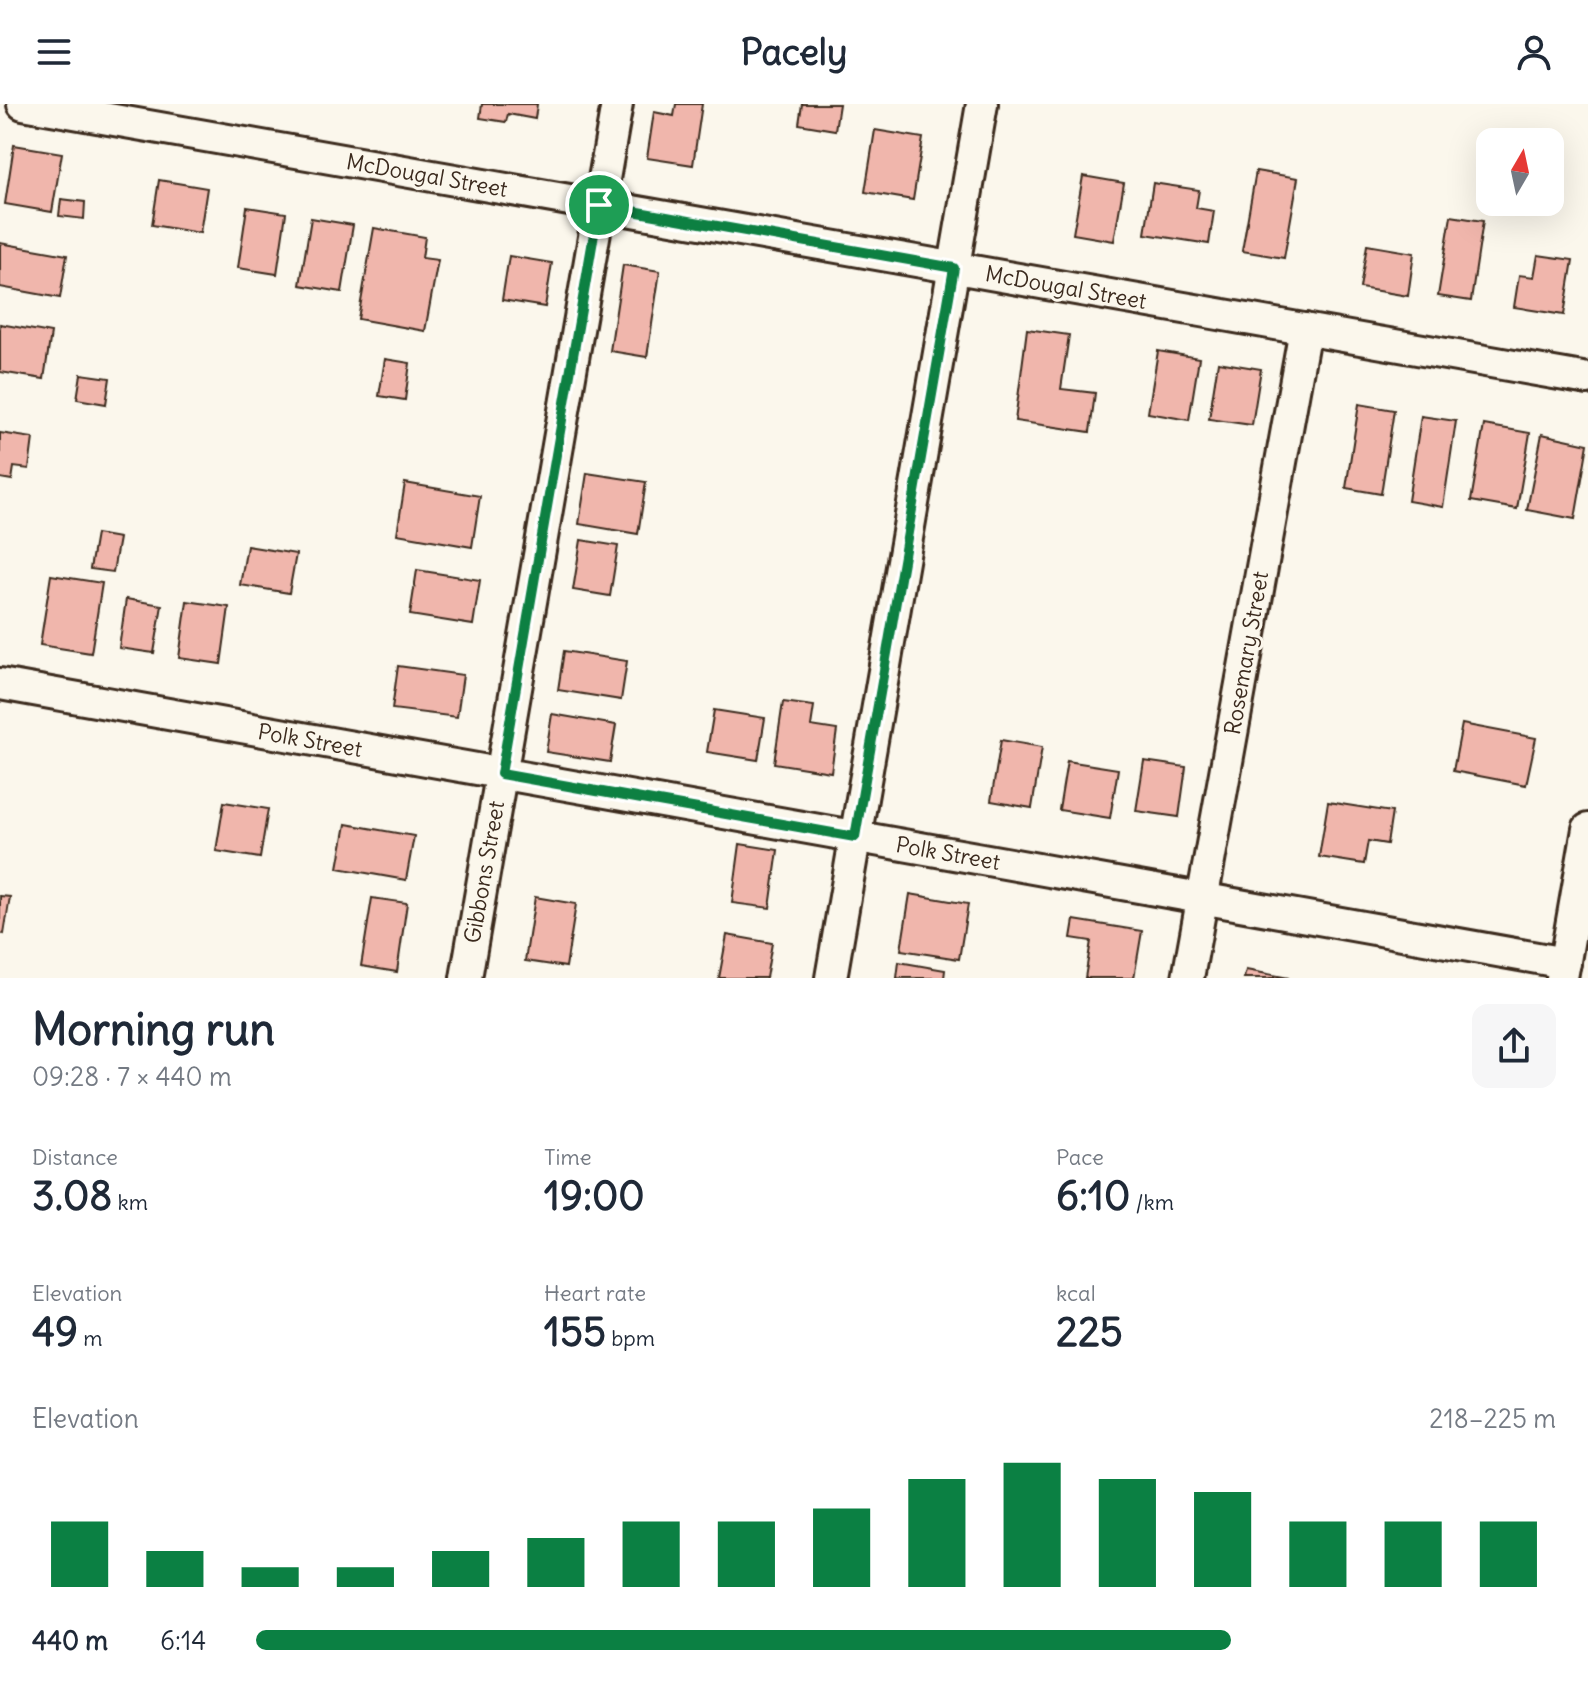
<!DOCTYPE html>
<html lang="en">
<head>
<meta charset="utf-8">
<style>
	body { margin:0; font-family:Delius,sans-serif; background:#f6f6f7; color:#1f2937; height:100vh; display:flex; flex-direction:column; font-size:30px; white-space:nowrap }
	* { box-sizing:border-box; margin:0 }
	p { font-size:26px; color:#747a83 }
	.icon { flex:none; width:44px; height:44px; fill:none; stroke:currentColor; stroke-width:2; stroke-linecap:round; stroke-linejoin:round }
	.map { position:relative; height:874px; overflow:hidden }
	.panel { display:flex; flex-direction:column; background:#fff; flex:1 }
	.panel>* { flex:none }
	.needle { width:52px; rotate:9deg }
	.controls { position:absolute; left:1476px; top:24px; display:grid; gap:16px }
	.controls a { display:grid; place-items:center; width:88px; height:88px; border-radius:16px; background:#fff; box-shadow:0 8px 32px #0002; font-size:40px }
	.pin { position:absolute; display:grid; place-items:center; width:68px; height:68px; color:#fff; margin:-34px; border:4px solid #fff; border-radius:50%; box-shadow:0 2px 8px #0007 }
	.round { display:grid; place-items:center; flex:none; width:84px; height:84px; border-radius:16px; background:#f6f6f7 }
	.head { display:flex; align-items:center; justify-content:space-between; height:136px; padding:0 32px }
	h1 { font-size:44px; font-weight:800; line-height:60px }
	.stats { display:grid; grid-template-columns:repeat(3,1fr); gap:12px; height:136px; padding:8px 32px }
	.stats div { display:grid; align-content:center }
	.stats b { font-size:40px; font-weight:800 }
	.stats small { font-size:22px; font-weight:400 }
	.stats p { font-size:22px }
	.chart { height:224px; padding:16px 32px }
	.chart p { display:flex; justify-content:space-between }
	.chart svg { width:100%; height:144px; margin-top:8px; stroke:#0b8043; stroke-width:6 }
	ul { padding:0 32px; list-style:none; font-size:26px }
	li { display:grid; grid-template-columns:128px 96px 1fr; align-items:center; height:60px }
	li i { height:20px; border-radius:10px; background:#0b8043 }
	header { display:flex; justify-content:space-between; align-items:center; height:104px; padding:0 32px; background:#fff; font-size:36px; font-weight:800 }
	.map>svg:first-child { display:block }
	.building { fill:#f0b6ac; stroke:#3b2a1e; stroke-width:2 }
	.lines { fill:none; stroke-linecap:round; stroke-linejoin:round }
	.minor-casing { stroke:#3b2a1e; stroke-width:36 }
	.minor { stroke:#fbf7ec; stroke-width:30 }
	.route-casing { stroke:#fff; stroke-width:16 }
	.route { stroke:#0b8043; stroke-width:10 }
	.labels { text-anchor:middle; stroke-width:6; stroke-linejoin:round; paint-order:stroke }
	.street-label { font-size:22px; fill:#3b2a1e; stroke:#fbf7ec }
</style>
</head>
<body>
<header><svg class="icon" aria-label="menu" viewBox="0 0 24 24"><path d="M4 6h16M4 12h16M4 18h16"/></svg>Pacely<svg class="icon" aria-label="person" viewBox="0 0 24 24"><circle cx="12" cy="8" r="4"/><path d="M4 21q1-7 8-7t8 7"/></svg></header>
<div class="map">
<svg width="1588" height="874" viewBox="0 0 1588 874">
	<rect width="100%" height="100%" fill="#fbf7ec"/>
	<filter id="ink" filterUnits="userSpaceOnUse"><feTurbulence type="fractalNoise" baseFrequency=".0125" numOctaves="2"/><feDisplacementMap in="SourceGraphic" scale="16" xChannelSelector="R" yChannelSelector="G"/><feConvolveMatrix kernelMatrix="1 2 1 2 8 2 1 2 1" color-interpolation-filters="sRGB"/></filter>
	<g filter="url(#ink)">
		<g class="building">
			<polygon points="482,0 537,0 535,15 508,10 506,18 480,14"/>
			<polygon points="676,0 702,0 693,61 647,54 654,8 674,12"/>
			<polygon points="802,0 839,0 835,26 799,20"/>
			<polygon points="875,26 923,34 913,96 865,88"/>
			<polygon points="14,41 62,49 52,108 5,100"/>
			<polygon points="1256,67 1298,74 1284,154 1242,147"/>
			<polygon points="1083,72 1124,79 1114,137 1073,130"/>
			<polygon points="159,76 207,84 200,129 152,121"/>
			<polygon points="1153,79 1199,86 1196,104 1214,107 1209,140 1145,130"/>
			<polygon points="61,95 85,98 84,115 59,112"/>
			<polygon points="247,103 286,109 277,170 238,164"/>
			<polygon points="1451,112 1483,117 1471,197 1438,192"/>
			<polygon points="311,114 353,121 342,188 300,181"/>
			<polygon points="374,124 425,133 422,154 438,156 425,227 358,215"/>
			<polygon points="0,139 67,151 60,194 0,183"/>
			<polygon points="1367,141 1414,149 1408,192 1360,184"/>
			<polygon points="1538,151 1573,156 1564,211 1514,203 1519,171 1534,173"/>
			<polygon points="509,152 552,159 545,203 502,196"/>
			<polygon points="623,161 660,167 647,253 610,247"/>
			<polygon points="0,220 51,229 44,275 0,268"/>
			<polygon points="1027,225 1069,231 1061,285 1095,289 1090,328 1015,317"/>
			<polygon points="1158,247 1199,254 1189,316 1148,309"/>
			<polygon points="385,255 410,259 405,296 379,292"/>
			<polygon points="1218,258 1261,265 1252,321 1209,315"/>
			<polygon points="81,270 110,274 106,300 77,295"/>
			<polygon points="1359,300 1394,306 1381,390 1346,384"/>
			<polygon points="1421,312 1456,317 1443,403 1408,397"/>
			<polygon points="1484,321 1530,329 1517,405 1471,397"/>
			<polygon points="0,329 33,334 29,365 14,363 12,376 0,374"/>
			<polygon points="1542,330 1588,340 1575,415 1527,406"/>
			<polygon points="587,369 646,378 638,430 579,420"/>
			<polygon points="405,379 480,392 472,443 397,430"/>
			<polygon points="96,430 119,434 113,468 90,465"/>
			<polygon points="581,436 618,442 610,492 573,486"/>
			<polygon points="247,442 296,450 289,489 240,481"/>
			<polygon points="417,466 480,476 473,521 410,511"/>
			<polygon points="51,471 102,479 91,549 40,541"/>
			<polygon points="126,495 162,501 154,549 119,544"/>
			<polygon points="187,497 229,503 221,560 179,554"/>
			<polygon points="564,547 627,557 621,596 558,586"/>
			<polygon points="398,562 463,571 457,613 392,605"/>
			<polygon points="783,598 814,602 811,622 837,626 831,668 774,659"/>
			<polygon points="714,606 765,614 758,656 707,648"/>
			<polygon points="552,610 616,621 610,658 546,648"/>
			<polygon points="1462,620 1536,634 1526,681 1453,667"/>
			<polygon points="1001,636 1042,643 1032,704 991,697"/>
			<polygon points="1067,657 1118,665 1110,714 1059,706"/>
			<polygon points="1144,657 1186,663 1179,713 1136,707"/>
			<polygon points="224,698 268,705 260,754 216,747"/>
			<polygon points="1328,698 1392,708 1387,740 1368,737 1364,760 1319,753"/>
			<polygon points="346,720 414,732 406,776 338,764"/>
			<polygon points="740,740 778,746 770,804 732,799"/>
			<polygon points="910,790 968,800 959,855 901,846"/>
			<polygon points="0,792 10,793 4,830 0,829"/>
			<polygon points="535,793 576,800 566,863 525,857"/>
			<polygon points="372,794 407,799 397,868 361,862"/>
			<polygon points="1074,816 1142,827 1134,874 1085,874 1091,837 1071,834"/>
			<polygon points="727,831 772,839 766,874 719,874"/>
			<polygon points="899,858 945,866 944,874 897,874"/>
			<polygon points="1246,866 1289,874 1244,874"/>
		</g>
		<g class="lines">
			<defs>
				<g id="minor">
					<polyline points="23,0 1588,275"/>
					<polyline points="0,580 1565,859"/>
					<polyline points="466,874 617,0"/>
					<polyline points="831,874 982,0"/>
					<polyline points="1188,874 1305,225"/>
					<polyline points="1562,874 1588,725"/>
				</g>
			</defs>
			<use href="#minor" class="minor-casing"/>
			<use href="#minor" class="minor"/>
		</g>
	</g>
	<g class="lines" filter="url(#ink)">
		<defs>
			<polygon id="route" points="599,101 954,164 855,733 501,670"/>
		</defs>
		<use href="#route" class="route-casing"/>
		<use href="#route" class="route"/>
	</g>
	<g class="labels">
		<g class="street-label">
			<text transform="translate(427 71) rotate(10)" y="8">McDougal Street</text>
			<text transform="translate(1066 183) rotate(10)" y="8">McDougal Street</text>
			<text transform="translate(1246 549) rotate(-80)" y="8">Rosemary Street</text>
			<text transform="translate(310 636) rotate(10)" y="8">Polk Street</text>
			<text transform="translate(948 749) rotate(10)" y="8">Polk Street</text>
			<text transform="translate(484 768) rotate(-80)" y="8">Gibbons Street</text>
		</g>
	</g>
</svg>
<div class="controls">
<a><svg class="needle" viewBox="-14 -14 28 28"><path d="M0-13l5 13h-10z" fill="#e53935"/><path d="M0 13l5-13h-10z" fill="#747a83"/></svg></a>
</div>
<div class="pin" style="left:599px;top:101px;background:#1e9e55"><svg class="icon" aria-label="arrive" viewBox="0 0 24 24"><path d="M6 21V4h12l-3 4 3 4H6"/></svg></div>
</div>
<section class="panel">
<div class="head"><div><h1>Morning run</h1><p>09:28 · 7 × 440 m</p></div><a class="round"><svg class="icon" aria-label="share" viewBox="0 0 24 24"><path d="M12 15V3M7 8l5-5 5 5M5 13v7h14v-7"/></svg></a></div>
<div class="stats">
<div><p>Distance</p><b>3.08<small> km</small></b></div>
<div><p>Time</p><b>19:00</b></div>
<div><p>Pace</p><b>6:10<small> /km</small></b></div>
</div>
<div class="stats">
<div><p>Elevation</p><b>49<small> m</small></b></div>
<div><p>Heart rate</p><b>155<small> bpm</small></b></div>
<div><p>kcal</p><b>225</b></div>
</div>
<div class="chart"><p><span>Elevation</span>218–225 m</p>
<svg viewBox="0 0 160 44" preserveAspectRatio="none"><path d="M5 44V24M15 44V33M25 44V38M35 44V38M45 44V33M55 44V29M65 44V24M75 44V24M85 44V20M95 44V11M105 44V6M115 44V11M125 44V15M135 44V24M145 44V24M155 44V24"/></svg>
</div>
<ul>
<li><b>440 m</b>6:14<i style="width:75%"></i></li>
</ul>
</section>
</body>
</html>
